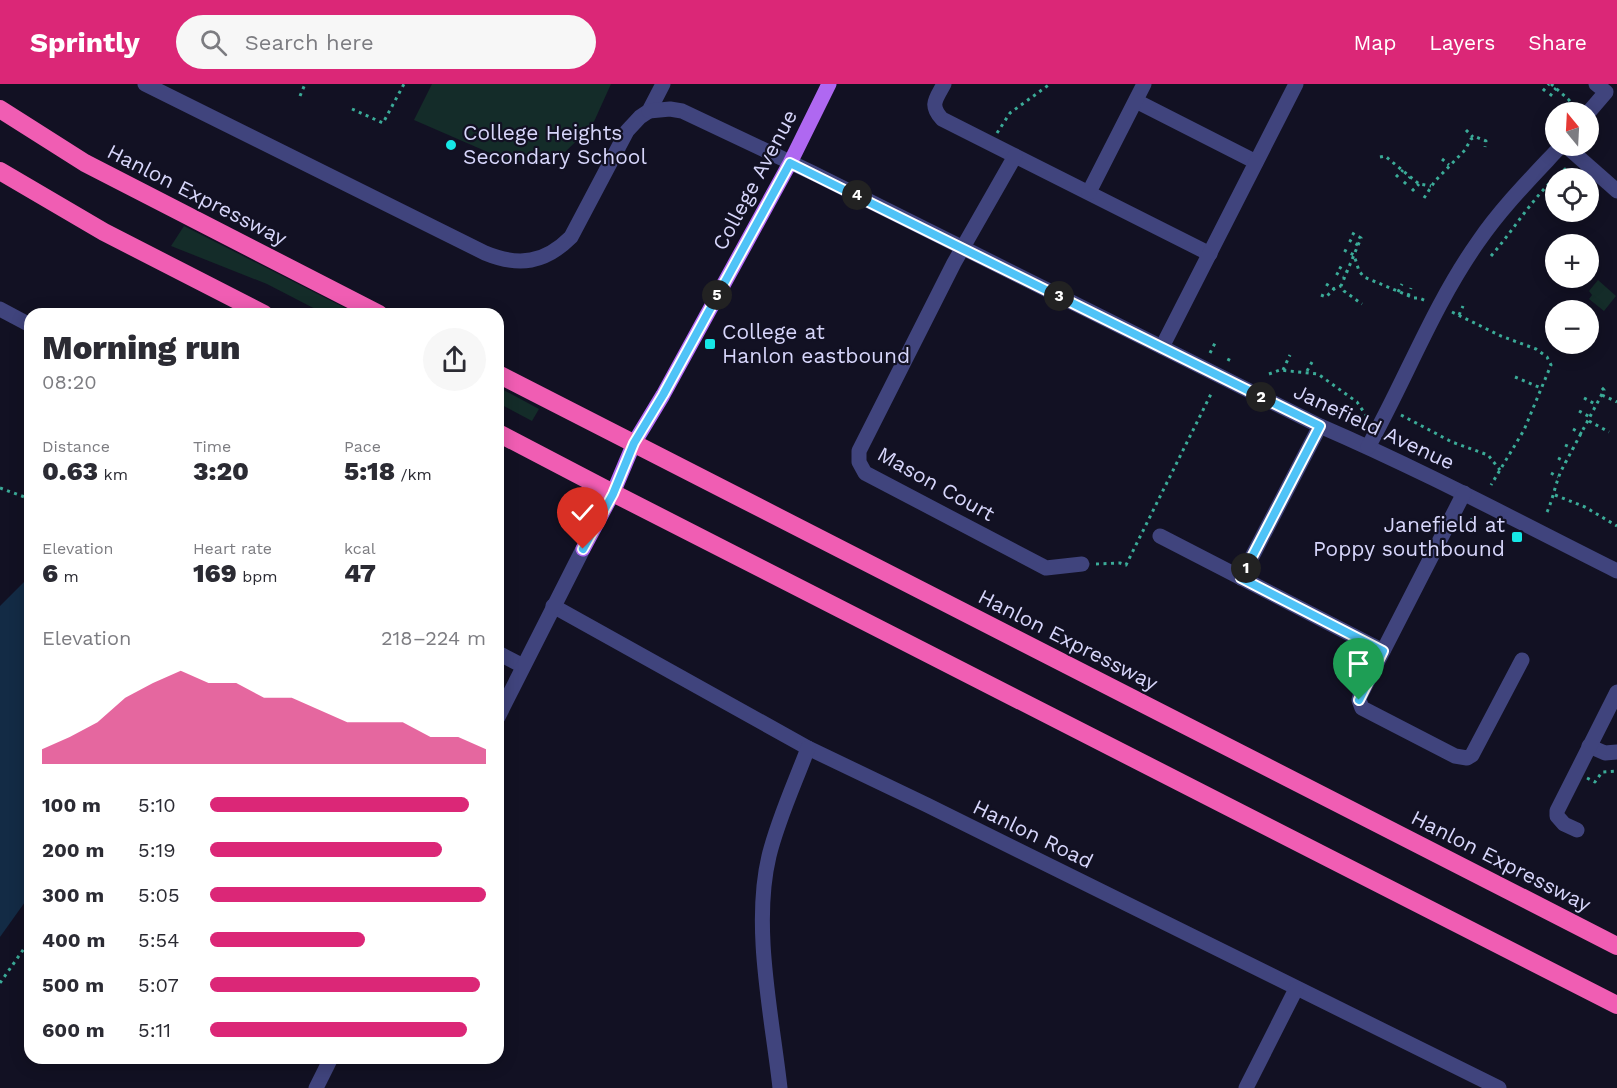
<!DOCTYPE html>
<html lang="en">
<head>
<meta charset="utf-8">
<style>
	body { margin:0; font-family:"Work Sans",sans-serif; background:#f7f7f7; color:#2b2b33; height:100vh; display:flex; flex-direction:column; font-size:22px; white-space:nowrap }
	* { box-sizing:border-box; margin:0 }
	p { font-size:20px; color:#7c7c81 }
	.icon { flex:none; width:33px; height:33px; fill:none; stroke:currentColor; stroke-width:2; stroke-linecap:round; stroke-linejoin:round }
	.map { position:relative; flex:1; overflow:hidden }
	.details { position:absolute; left:24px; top:224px; width:480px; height:756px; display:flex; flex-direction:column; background:#fff; border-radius:18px; box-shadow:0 3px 15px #0003 }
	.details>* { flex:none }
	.needle { width:39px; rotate:342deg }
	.buttons { position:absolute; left:1545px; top:18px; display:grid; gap:12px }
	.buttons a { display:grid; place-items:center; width:54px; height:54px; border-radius:50%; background:#fff; box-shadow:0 3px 15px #0003; font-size:30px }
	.pin { position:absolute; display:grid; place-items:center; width:51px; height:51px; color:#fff; margin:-62px -26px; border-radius:50% 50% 50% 0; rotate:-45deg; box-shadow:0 0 6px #0007 }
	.pin .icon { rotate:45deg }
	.km { position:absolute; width:30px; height:30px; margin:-15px; border-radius:50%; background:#222; color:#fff; font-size:16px; line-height:30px; text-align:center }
	.round { display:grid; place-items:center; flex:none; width:63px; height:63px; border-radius:32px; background:#f7f7f7 }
	.summary { display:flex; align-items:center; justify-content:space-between; height:102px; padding:0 18px }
	h1 { font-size:33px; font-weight:800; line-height:45px }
	.stats { display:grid; grid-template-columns:repeat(3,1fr); gap:9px; height:102px; padding:6px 18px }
	.stats div { display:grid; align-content:center }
	.stats b { font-size:26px; font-weight:800 }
	.stats small { font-size:16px; font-weight:400 }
	.stats p { font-size:16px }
	.chart { height:168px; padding:12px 18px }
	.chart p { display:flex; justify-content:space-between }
	.chart svg { width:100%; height:108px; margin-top:6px; fill:#db2777; opacity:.7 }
	ul { padding:0 18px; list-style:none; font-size:20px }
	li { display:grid; grid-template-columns:96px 72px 1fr; align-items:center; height:45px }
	li i { height:15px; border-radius:8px; background:#db2777 }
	header { display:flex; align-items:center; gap:36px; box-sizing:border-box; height:84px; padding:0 30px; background:#db2777; color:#fff }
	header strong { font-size:28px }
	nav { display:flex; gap:33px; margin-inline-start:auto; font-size:21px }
	.search { width:420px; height:54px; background:#f7f7f7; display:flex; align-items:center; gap:15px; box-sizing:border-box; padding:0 21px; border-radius:33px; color:#7c7c81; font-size:22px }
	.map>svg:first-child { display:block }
	.green { fill:#142c29 }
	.water { fill:#132b45 }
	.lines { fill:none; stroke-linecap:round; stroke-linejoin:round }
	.path { stroke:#3bab98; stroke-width:3; stroke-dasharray:3 4.5; stroke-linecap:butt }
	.minor { stroke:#40447d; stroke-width:15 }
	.major { stroke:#af68f1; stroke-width:15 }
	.highway { stroke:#f05db3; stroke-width:18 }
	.route-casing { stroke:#fff; stroke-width:12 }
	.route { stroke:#4fc3f7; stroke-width:8 }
	.poi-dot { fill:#16e7e6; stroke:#121123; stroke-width:2 }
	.labels { text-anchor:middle; stroke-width:4.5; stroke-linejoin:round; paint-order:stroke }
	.poi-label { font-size:21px; fill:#d7d6fb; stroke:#121123; text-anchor:start }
	.street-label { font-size:21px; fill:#d7d6fb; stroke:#121123 }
</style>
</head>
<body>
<header>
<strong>Sprintly</strong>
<div class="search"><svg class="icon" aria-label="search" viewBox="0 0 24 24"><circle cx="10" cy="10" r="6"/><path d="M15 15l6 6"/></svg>Search here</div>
<nav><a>Map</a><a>Layers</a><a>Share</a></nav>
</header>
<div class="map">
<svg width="1617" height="1004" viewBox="0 0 1617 1004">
	<rect width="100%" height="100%" fill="#121123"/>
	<g class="green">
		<polygon points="432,0 611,0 592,42 565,68 513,79 414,36"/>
		<polygon points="184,142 355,229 323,229 267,200 171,162"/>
		<polygon points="1598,196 1616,212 1604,227 1589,215 1592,211 1589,207"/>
		<polygon points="498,303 539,325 532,337 498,319"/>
	</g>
	<polygon class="water" points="30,492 30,811 0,853 0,522"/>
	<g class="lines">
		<g class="path">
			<polyline points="1551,0 1569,16 1575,25"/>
			<polyline points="1543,7 1549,0"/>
			<polyline points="300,12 305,0"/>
			<polyline points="1550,12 1556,4"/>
			<polyline points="352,25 383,39 404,0"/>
			<polyline points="1466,46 1473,53"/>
			<polyline points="997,49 1010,29 1050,0"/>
			<polyline points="1380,73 1385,72 1419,100 1431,102"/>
			<polyline points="1442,75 1449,81"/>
			<polyline points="1396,93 1403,86"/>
			<polyline points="1404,100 1410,93"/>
			<polyline points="1549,100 1556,105"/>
			<polyline points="1412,107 1419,100"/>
			<polyline points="1424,114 1435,97 1465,66 1471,55 1476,53 1486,57 1485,63"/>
			<polyline points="1352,149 1361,154 1341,202 1344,207 1362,220"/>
			<polyline points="1349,156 1358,161"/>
			<polyline points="1344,166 1354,171 1359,187 1364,193 1414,214 1419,214 1426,217"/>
			<path d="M1491 172C1517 142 1536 107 1568 83"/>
			<polyline points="1339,183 1346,187"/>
			<polyline points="1336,189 1343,193"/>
			<polyline points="1326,200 1334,205"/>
			<polyline points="1398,208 1402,200"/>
			<polyline points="1321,211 1326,213 1334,205 1341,202"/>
			<polyline points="1408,212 1411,204"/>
			<polyline points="1452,228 1501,252 1536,265 1547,273 1551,281 1524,346 1491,401"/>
			<polyline points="1459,231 1463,222"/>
			<polyline points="1210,269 1216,257"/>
			<polyline points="1228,277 1231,271"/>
			<polyline points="1283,286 1290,271"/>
			<polyline points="1307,287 1312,278"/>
			<polyline points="1269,290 1280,286 1318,290 1357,318 1368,334"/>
			<polyline points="1515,293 1541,304"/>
			<polyline points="1602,311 1617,318"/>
			<polyline points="1584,314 1597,321"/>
			<polyline points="1579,327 1590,333"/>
			<polyline points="1401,331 1452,358 1488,371 1500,386"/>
			<polyline points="1589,337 1609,348"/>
			<polyline points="1573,345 1582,350"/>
			<polyline points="1565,361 1574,365"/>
			<polyline points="1558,374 1566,378"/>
			<polyline points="1551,389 1558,393"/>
			<polyline points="0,404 30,415"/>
			<polyline points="1555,411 1585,423 1617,442"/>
			<path d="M1547 428C1553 415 1555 401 1561 387L1602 310 1604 306 1599 301"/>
			<polyline points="1471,437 1474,430"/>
			<polyline points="1096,480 1120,479 1126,481 1212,308"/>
			<polyline points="1587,694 1595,698 1602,688 1617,687"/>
			<polyline points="0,899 30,856"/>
		</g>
		<g class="minor">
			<path d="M145 0 485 169C519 183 545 179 571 153L627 47 640 33 649 27 663 0"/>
			<path d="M944 0C936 15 929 21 942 35L1210 170"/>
			<polyline points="1136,17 1256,78"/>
			<path d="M649 27 670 25 682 27 813 89 1320 342C1422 386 1519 438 1617 487"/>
			<polyline points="1588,29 1606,8 1596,0"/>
			<polyline points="1566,62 1617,107"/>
			<polyline points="1015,72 954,179 859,367 859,378 865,389 1046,484 1082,480"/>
			<polyline points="1089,108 1144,0"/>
			<polyline points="0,225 30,241"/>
			<polyline points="1162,263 1296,0"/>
			<path d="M1368 363C1406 295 1433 222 1478 158 1502 123 1532 93 1561 62"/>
			<polyline points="1464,409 1360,612 1359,616 1362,624 1455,672 1467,674 1472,671 1522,576"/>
			<polyline points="1160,452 1383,567"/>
			<polyline points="1241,494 1320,342"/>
			<polyline points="553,522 808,664 927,721 1499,1004"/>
			<polyline points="498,569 523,582"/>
			<polyline points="498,633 583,465"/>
			<polyline points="1589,662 1605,669 1617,668"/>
			<polyline points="1577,746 1564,740 1557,732 1557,727 1617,608"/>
			<polyline points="316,1004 331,974"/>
			<path d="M780 1004C772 932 752 843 769 772 778 735 795 699 808 664"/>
			<polyline points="1246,1004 1296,905"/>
		</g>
		<polyline class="major" points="583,465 613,409 634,359 663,311 790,79 829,0"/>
		<g class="highway">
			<polyline points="0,25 85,79 379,230"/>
			<polyline points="0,87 104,148 264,230"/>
			<polyline points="498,290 1617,862"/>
			<polyline points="498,349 613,409 1617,921"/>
		</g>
	</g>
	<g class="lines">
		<defs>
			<polyline id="route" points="583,465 613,410 634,359 663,311 790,79 1320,342 1241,494 1383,567 1359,616"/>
		</defs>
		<use href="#route" class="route-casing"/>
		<use href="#route" class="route"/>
	</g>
	<g class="poi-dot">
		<circle cx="451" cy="61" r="6"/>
		<rect x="704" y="254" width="12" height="12" rx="3"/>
		<rect x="1511" y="447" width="12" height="12" rx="3"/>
	</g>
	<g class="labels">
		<g class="poi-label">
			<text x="463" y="56">College Heights<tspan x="463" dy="24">Secondary School</tspan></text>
			<text x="722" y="255">College at<tspan x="722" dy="24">Hanlon eastbound</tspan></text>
			<text x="1505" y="448" text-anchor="end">Janefield at<tspan x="1505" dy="24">Poppy southbound</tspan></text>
		</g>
		<g class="street-label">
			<text transform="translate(755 96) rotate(-62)" y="7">College Avenue</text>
			<text transform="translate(197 111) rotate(27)" y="7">Hanlon Expressway</text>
			<text transform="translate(1374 343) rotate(25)" y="7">Janefield Avenue</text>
			<text transform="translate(936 400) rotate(29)" y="7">Mason Court</text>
			<text transform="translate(1068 556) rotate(27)" y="7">Hanlon Expressway</text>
			<text transform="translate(1033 750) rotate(26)" y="7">Hanlon Road</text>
			<text transform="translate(1501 777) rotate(27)" y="7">Hanlon Expressway</text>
		</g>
	</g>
</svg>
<div class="buttons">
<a><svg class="needle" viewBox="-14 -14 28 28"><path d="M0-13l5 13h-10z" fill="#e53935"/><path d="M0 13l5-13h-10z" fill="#7c7c81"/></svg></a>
<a><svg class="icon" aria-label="locate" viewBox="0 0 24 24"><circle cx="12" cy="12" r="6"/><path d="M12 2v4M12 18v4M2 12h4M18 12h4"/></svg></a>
<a>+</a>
<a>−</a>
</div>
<div class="pin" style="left:1359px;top:616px;background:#1e9e55"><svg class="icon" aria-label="arrive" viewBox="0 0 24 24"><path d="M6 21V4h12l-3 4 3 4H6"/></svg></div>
<div class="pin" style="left:583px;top:465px;background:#d93025"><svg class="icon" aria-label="check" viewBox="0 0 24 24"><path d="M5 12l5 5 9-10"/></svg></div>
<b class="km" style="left:1246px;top:484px">1</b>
<b class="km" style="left:1261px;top:313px">2</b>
<b class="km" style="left:1059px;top:212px">3</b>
<b class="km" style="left:857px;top:111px">4</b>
<b class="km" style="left:717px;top:211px">5</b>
<section class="details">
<div class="summary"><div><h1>Morning run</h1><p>08:20</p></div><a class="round"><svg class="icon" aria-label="share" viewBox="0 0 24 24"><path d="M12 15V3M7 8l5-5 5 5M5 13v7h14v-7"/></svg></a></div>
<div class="stats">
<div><p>Distance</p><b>0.63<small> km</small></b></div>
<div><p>Time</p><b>3:20</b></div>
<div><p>Pace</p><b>5:18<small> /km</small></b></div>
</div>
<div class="stats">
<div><p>Elevation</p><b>6<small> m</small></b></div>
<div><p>Heart rate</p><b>169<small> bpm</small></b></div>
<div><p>kcal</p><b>47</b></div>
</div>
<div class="chart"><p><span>Elevation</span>218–224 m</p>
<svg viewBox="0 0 160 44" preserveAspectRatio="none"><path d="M0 44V38L10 33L20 27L30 17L40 11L50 6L60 11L70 11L80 17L90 17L100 22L110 27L120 27L130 27L140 33L150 33L160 38V44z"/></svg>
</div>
<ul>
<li><b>100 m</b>5:10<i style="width:94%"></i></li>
<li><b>200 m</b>5:19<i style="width:84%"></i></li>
<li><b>300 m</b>5:05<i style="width:100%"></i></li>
<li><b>400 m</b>5:54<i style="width:56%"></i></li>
<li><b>500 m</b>5:07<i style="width:98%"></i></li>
<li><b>600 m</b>5:11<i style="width:93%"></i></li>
</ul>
</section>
</div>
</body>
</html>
